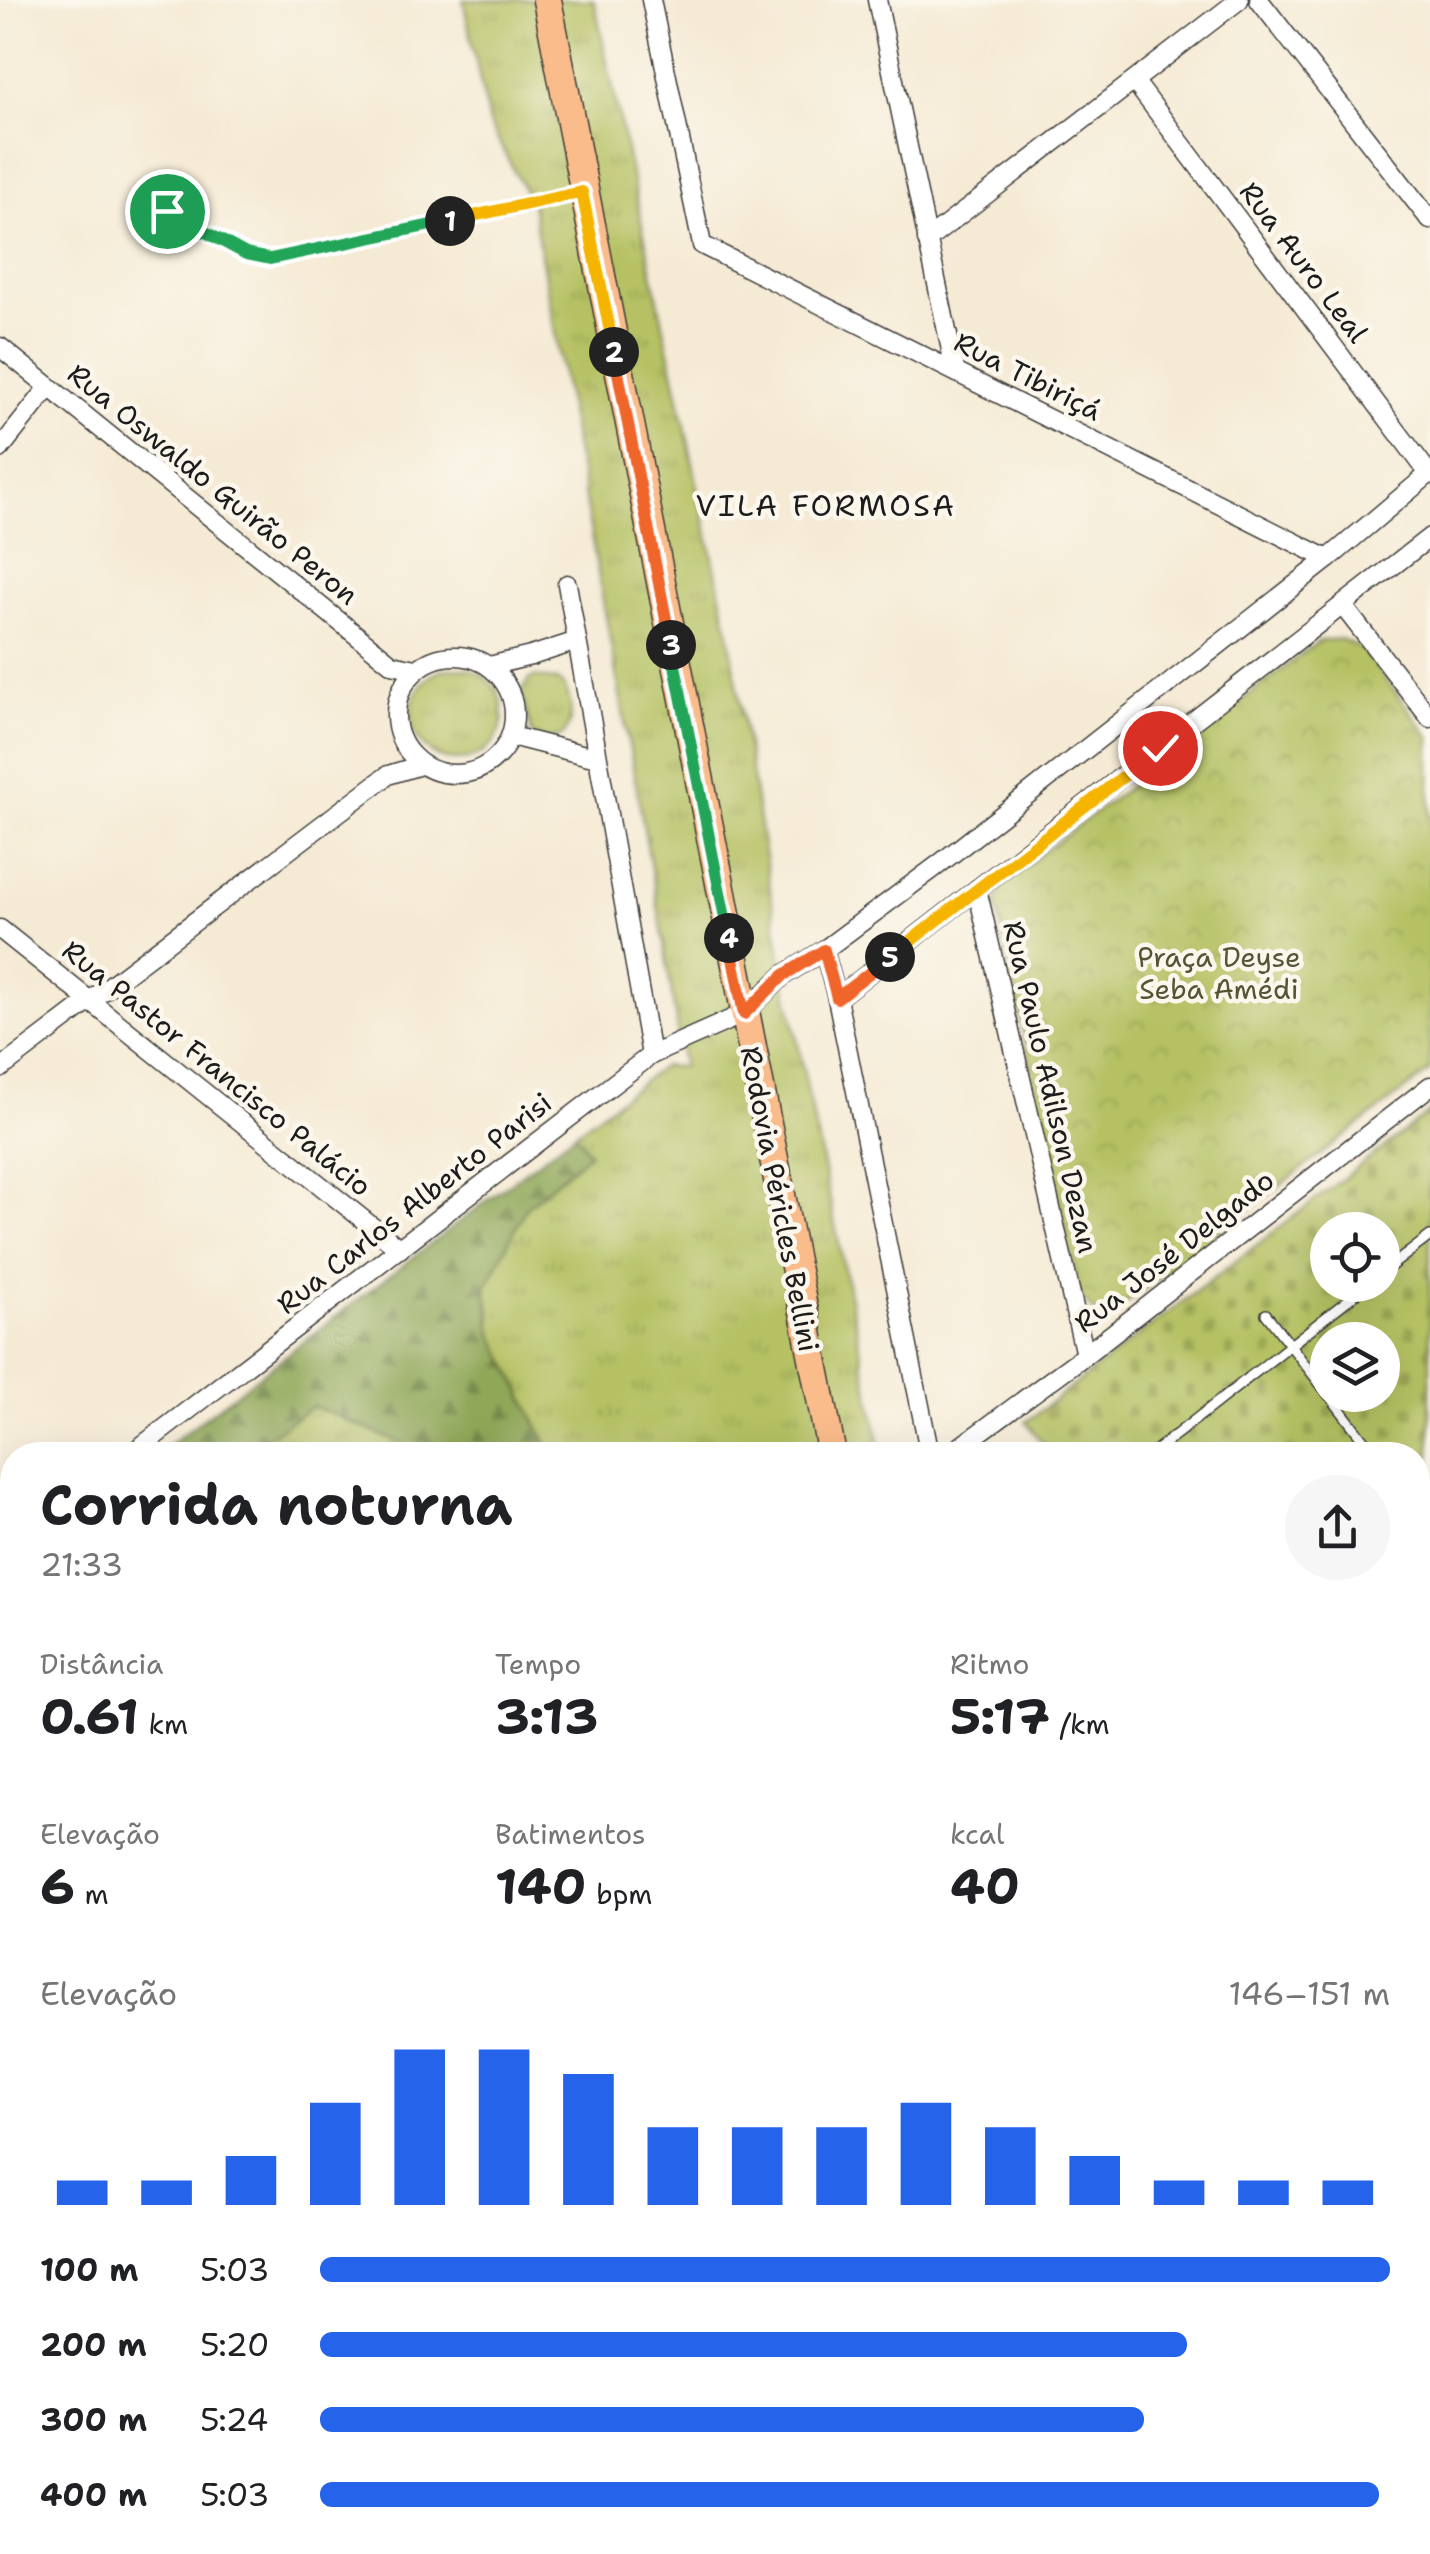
<!DOCTYPE html>
<html lang="pt">
<head>
<meta charset="utf-8">
<style>
	body { margin:0; font-family:"Shantell Sans",sans-serif; background:#f6f6f6; color:#202124; height:100vh; display:flex; flex-direction:column; font-size:38px; white-space:nowrap }
	* { box-sizing:border-box; margin:0 }
	p { font-size:32px; color:#757577 }
	.icon { flex:none; width:55px; height:55px; fill:none; stroke:currentColor; stroke-width:2; stroke-linecap:round; stroke-linejoin:round }
	.map { position:relative; flex:1; overflow:hidden }
	.side { position:absolute; left:0px; top:1442px; width:1430px; height:1112px; display:flex; flex-direction:column; background:#fff; border-radius:40px 40px 0 0; box-shadow:0 10px 40px #0002 }
	.side>* { flex:none }
	.controls { position:absolute; left:1310px; top:1212px; display:grid; gap:20px }
	.controls a { display:grid; place-items:center; width:90px; height:90px; border-radius:50%; background:#fff; box-shadow:0 10px 40px #0002; font-size:50px }
	.pin { position:absolute; display:grid; place-items:center; width:85px; height:85px; color:#fff; margin:-42px; border:5px solid #fff; border-radius:50%; box-shadow:0 2px 10px #0007 }
	.km { position:absolute; width:50px; height:50px; margin:-25px; border-radius:50%; background:#222; color:#fff; font-size:28px; line-height:50px; text-align:center }
	.round { display:grid; place-items:center; flex:none; width:105px; height:105px; border-radius:52px; background:#f6f6f6 }
	.headline { display:flex; align-items:center; justify-content:space-between; height:170px; padding:0 40px }
	h1 { font-size:55px; font-weight:700; line-height:75px }
	.stats { display:grid; grid-template-columns:repeat(3,1fr); gap:15px; height:170px; padding:10px 40px }
	.stats div { display:grid; align-content:center }
	.stats b { font-size:50px; font-weight:700 }
	.stats small { font-size:28px; font-weight:400 }
	.stats p { font-size:28px }
	.chart { height:280px; padding:20px 40px }
	.chart p { display:flex; justify-content:space-between }
	.chart svg { width:100%; height:180px; margin-top:10px; stroke:#2563eb; stroke-width:6 }
	ul { padding:0 40px; list-style:none; font-size:32px }
	li { display:grid; grid-template-columns:160px 120px 1fr; align-items:center; height:75px }
	li i { height:25px; border-radius:12px; background:#2563eb }
	.map>svg:first-child { display:block }
	.grass { fill:url(#grass-tufts); stroke:#686e40; stroke-width:2.5 }
	.forest { fill:url(#forest-firs); stroke:#56623a; stroke-width:2.5 }
	.cemetery { fill:url(#cemetery-stones); stroke:#686e40; stroke-width:2.5; fill-rule:evenodd }
	.park { fill:url(#park-crowns); stroke:#686e40; stroke-width:2.5 }
	.lines { fill:none; stroke-linecap:round; stroke-linejoin:round }
	.stream { stroke:#5dc4da; stroke-width:6 }
	.service-casing { stroke:#3d3b38; stroke-width:12 }
	.minor-casing { stroke:#3d3b38; stroke-width:21 }
	.primary-casing { stroke:#3d3b38; stroke-width:31 }
	.path { stroke:#3d3b38; stroke-width:4; stroke-dasharray:8 8; stroke-linecap:butt }
	.service { stroke:#fff; stroke-width:9 }
	.minor { stroke:#fff; stroke-width:18 }
	.primary { stroke:#fabc8b; stroke-width:28 }
	.split-1-casing { stroke:#fff; stroke-width:20 }
	.split-2-casing { stroke:#fff; stroke-width:20 }
	.split-3-casing { stroke:#fff; stroke-width:20 }
	.split-4-casing { stroke:#fff; stroke-width:20 }
	.split-5-casing { stroke:#fff; stroke-width:20 }
	.split-6-casing { stroke:#fff; stroke-width:20 }
	.split-1 { stroke:#22a559; stroke-width:12 }
	.split-2 { stroke:#f5b400; stroke-width:12 }
	.split-3 { stroke:#f0652b; stroke-width:12 }
	.split-4 { stroke:#22a559; stroke-width:12 }
	.split-5 { stroke:#f0652b; stroke-width:12 }
	.split-6 { stroke:#f5b400; stroke-width:12 }
	.labels { text-anchor:middle; stroke-width:9; stroke-linejoin:round; paint-order:stroke }
	.street-label { font-size:28px; fill:#1c1c1c; stroke:#fbf7ec }
	.park-label { font-size:28px; fill:#525635; stroke:#fbf7ec }
	.neighbourhood-label { font-size:30px; letter-spacing:2.5px; fill:#1c1c1c; stroke:#fbf7ec }
</style>
</head>
<body>
<div class="map">
<svg width="1430" height="2554" viewBox="0 0 1430 2554">
	<defs>
		<pattern id="grass-tufts" width="24" height="20" patternUnits="userSpaceOnUse" patternTransform="scale(2.5)"><rect width="24" height="20" fill="#b5c163"/><path d="M3 7l-1-3M5 7V3M7 7l1-3M15 17l-1-3M17 17v-4M19 17l1-3" fill="none" stroke="#9ba555"/></pattern>
		<pattern id="forest-firs" width="22" height="20" patternUnits="userSpaceOnUse" patternTransform="scale(2.5)"><rect width="22" height="20" fill="#90a759"/><path d="M5 1l3.5 6h-7zM16 11l3.5 6h-7z" fill="#758749"/></pattern>
		<pattern id="cemetery-stones" width="16" height="16" patternUnits="userSpaceOnUse" patternTransform="scale(2.5)"><rect width="16" height="16" fill="#b5c163"/><path d="M2 7V4a2 2 0 0 1 4 0v3zM10 15v-3a2 2 0 0 1 4 0v3z" fill="#9ba555"/></pattern>
		<pattern id="park-crowns" width="20" height="18" patternUnits="userSpaceOnUse" patternTransform="scale(2.5)"><rect width="20" height="18" fill="#b5c163"/><path d="M2 6a3 3 0 1 1 6 0M12 15a3 3 0 1 1 6 0" fill="none" stroke="#9ba555"/></pattern>
	</defs>
	<rect width="100%" height="100%" fill="#fbf7ec"/>
	<filter id="ink" filterUnits="userSpaceOnUse"><feTurbulence type="fractalNoise" baseFrequency=".01" numOctaves="2"/><feDisplacementMap in="SourceGraphic" scale="20" xChannelSelector="R" yChannelSelector="G"/><feConvolveMatrix kernelMatrix="1 2 1 2 8 2 1 2 1" color-interpolation-filters="sRGB"/></filter>
	<filter id="wash" filterUnits="userSpaceOnUse"><feTurbulence type="fractalNoise" baseFrequency=".0048" numOctaves="4" result="noise"/><feDisplacementMap in="SourceGraphic" scale="40" xChannelSelector="R" yChannelSelector="G"/><feGaussianBlur stdDeviation="2.25" result="paint"/><feColorMatrix in="noise" values="0 0 0 0 0 0 0 0 0 0 0 0 0 0 0 0 0 1.4 0 .05"/><feComposite in="paint" operator="in"/></filter>
	<g filter="url(#wash)">
		<rect width="100%" height="100%" fill="#f5ead4"/>
		<g class="grass">
			<polygon points="463,0 594,0 728,628 784,975 882,1455 552,1455 493,1334 486,1287 526,1207 589,1153 575,1133 663,1066 683,1067 660,918 532,205 489,123"/>
			<circle cx="457" cy="714" r="46"/>
			<path d="M535 677 559 681C575 694 578 741 548 739 542 739 537 736 532 734L521 692 529 679Z"/>
			<polygon points="313,1405 405,1445 401,1455 241,1455"/>
			<polygon points="0,1725 12,1738 12,2397 0,2386"/>
			<polygon points="1430,2087 1430,2554 831,2554 855,2542 1418,2542 1418,2097"/>
			<polygon points="12,2488 12,2542 144,2543 138,2554 0,2554 0,2515"/>
			<polygon points="179,2543 660,2543 640,2554 188,2554"/>
		</g>
		<g class="forest">
			<polygon points="575,1133 589,1153 526,1207 486,1287 493,1334 552,1455 401,1455 405,1445 313,1406 241,1455 156,1455"/>
			<polygon points="12,1563 12,1738 0,1725 0,1573"/>
			<polygon points="0,2387 12,2397 12,2488 0,2515"/>
			<polygon points="660,2542 758,2543 765,2554 640,2554"/>
			<polygon points="144,2543 179,2543 188,2554 138,2554"/>
		</g>
		<path class="cemetery" d="M1430 1112V1619L1418 1629V1455H1052L1026 1422ZM1328 1230H1382V1285H1328ZM1328 1340H1382V1395H1328Z"/>
		<g class="park">
			<polygon points="1341,639 1362,649 1430,737 1430,1071 1112,1314 1097,1315 1080,1297 996,904 1002,884 1319,641"/>
			<polygon points="1418,1759 1430,1776 1430,2087 1418,2096"/>
		</g>
		<g class="lines">
			<g class="stream">
				<polyline points="0,2260 12,2270"/>
				<polyline points="272,2542 285,2554"/>
			</g>
		</g>
	</g>
	<g filter="url(#ink)">
		<g class="lines">
			<defs>
				<g id="service">
					<polyline points="167,211 245,254 271,259 507,211 580,193"/>
					<polyline points="1382,1273 1430,1236"/>
					<polyline points="1266,1314 1328,1394"/>
					<polyline points="1329,1395 1375,1455"/>
					<polyline points="1150,1455 1367,1285"/>
					<polyline points="1418,1511 1430,1527"/>
				</g>
				<g id="minor">
					<polyline points="651,0 702,245 1328,559"/>
					<polyline points="877,0 955,369"/>
					<polyline points="1259,0 1430,220"/>
					<polyline points="1135,82 1430,475"/>
					<polyline points="927,240 1239,0"/>
					<polyline points="0,347 392,664 416,669"/>
					<polyline points="0,449 49,387"/>
					<polyline points="567,584 651,1055"/>
					<polyline points="1343,606 1430,718"/>
					<circle cx="455" cy="715" r="59"/>
					<polyline points="489,666 531,656 577,641"/>
					<polyline points="511,736 597,758"/>
					<polyline points="977,889 1085,1355"/>
					<polyline points="0,929 400,1249"/>
					<polyline points="824,950 837,998 930,1455"/>
					<polyline points="837,998 1430,537"/>
					<polyline points="0,1069 388,775 421,765"/>
					<polyline points="130,1455 651,1055 743,1014 784,975 824,950 938,865 1328,559 1430,473"/>
					<polyline points="949,1455 1085,1355 1430,1086"/>
					<polyline points="0,1555 12,1545"/>
					<polyline points="1418,1655 1430,1646"/>
					<polyline points="1418,1740 1430,1757"/>
				</g>
				<g id="primary">
					<polyline points="547,0 832,1455"/>
					<polyline points="1048,2542 1050,2554"/>
				</g>
			</defs>
			<use href="#service" class="service-casing"/>
			<use href="#minor" class="minor-casing"/>
			<use href="#primary" class="primary-casing"/>
			<polyline class="path" points="0,2397 12,2402"/>
			<use href="#service" class="service"/>
			<use href="#minor" class="minor"/>
			<use href="#primary" class="primary"/>
		</g>
	</g>
	<g class="lines" filter="url(#ink)">
		<defs>
			<polyline id="split-1" points="167,211 246,254 270,259 450,221"/>
			<polyline id="split-2" points="450,221 582,192 614,352"/>
			<polyline id="split-3" points="614,352 671,645"/>
			<polyline id="split-4" points="671,645 729,938"/>
			<polyline id="split-5" points="729,938 744,1014 784,975 824,950 837,998 890,957"/>
			<polyline id="split-6" points="890,957 1160,748"/>
		</defs>
		<use href="#split-1" class="split-1-casing"/>
		<use href="#split-2" class="split-2-casing"/>
		<use href="#split-3" class="split-3-casing"/>
		<use href="#split-4" class="split-4-casing"/>
		<use href="#split-5" class="split-5-casing"/>
		<use href="#split-6" class="split-6-casing"/>
		<use href="#split-1" class="split-1"/>
		<use href="#split-2" class="split-2"/>
		<use href="#split-3" class="split-3"/>
		<use href="#split-4" class="split-4"/>
		<use href="#split-5" class="split-5"/>
		<use href="#split-6" class="split-6"/>
	</g>
	<g class="labels">
		<g class="street-label">
			<text transform="translate(1304 262) rotate(53)" y="10">Rua Auro Leal</text>
			<text transform="translate(1028 376) rotate(27)" y="10">Rua Tibiriçá</text>
			<text transform="translate(213 484) rotate(39)" y="10">Rua Oswaldo Guirão Peron</text>
			<text transform="translate(217 1068) rotate(39)" y="10">Rua Pastor Francisco Palácio</text>
			<text transform="translate(1051 1087) rotate(77)" y="10">Rua Paulo Adilson Dezan</text>
			<text transform="translate(780 1199) rotate(79)" y="10">Rodovia Péricles Bellini</text>
			<text transform="translate(414 1203) rotate(-38)" y="10">Rua Carlos Alberto Parisi</text>
			<text transform="translate(1174 1251) rotate(-38)" y="10">Rua José Delgado</text>
		</g>
		<g class="park-label">
			<text x="1219" y="967">Praça Deyse<tspan x="1219" dy="32">Seba Amédi</tspan></text>
		</g>
		<g class="neighbourhood-label">
			<text x="826" y="516">VILA FORMOSA</text>
		</g>
	</g>
</svg>
<div class="controls">
<a><svg class="icon" aria-label="locate" viewBox="0 0 24 24"><circle cx="12" cy="12" r="6"/><path d="M12 2v4M12 18v4M2 12h4M18 12h4"/></svg></a>
<a><svg class="icon" aria-label="layers" viewBox="0 0 24 24"><path d="M12 4l9 5-9 5-9-5zM3 14l9 5 9-5"/></svg></a>
</div>
<div class="pin" style="left:167px;top:211px;background:#1e9e55"><svg class="icon" aria-label="arrive" viewBox="0 0 24 24"><path d="M6 21V4h12l-3 4 3 4H6"/></svg></div>
<div class="pin" style="left:1160px;top:748px;background:#d93025"><svg class="icon" aria-label="check" viewBox="0 0 24 24"><path d="M5 12l5 5 9-10"/></svg></div>
<b class="km" style="left:450px;top:221px">1</b>
<b class="km" style="left:614px;top:352px">2</b>
<b class="km" style="left:671px;top:645px">3</b>
<b class="km" style="left:729px;top:938px">4</b>
<b class="km" style="left:890px;top:957px">5</b>
<section class="side">
<div class="headline"><div><h1>Corrida noturna</h1><p>21:33</p></div><a class="round"><svg class="icon" aria-label="share" viewBox="0 0 24 24"><path d="M12 15V3M7 8l5-5 5 5M5 13v7h14v-7"/></svg></a></div>
<div class="stats">
<div><p>Distância</p><b>0.61<small> km</small></b></div>
<div><p>Tempo</p><b>3:13</b></div>
<div><p>Ritmo</p><b>5:17<small> /km</small></b></div>
</div>
<div class="stats">
<div><p>Elevação</p><b>6<small> m</small></b></div>
<div><p>Batimentos</p><b>140<small> bpm</small></b></div>
<div><p>kcal</p><b>40</b></div>
</div>
<div class="chart"><p><span>Elevação</span>146–151 m</p>
<svg viewBox="0 0 160 44" preserveAspectRatio="none"><path d="M5 44V38M15 44V38M25 44V32M35 44V19M45 44V6M55 44V6M65 44V12M75 44V25M85 44V25M95 44V25M105 44V19M115 44V25M125 44V32M135 44V38M145 44V38M155 44V38"/></svg>
</div>
<ul>
<li><b>100 m</b>5:03<i style="width:100%"></i></li>
<li><b>200 m</b>5:20<i style="width:81%"></i></li>
<li><b>300 m</b>5:24<i style="width:77%"></i></li>
<li><b>400 m</b>5:03<i style="width:99%"></i></li>
</ul>
</section>
</div>
</body>
</html>
